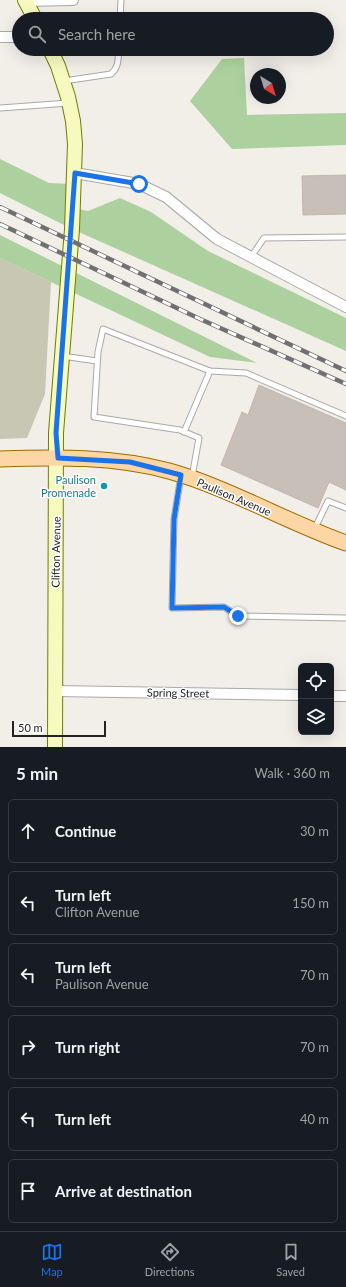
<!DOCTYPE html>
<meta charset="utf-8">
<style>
body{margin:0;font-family:Lato,sans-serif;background:#20242c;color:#f1f3f6}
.controls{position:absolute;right:12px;bottom:12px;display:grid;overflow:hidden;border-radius:6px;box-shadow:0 4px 16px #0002}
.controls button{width:36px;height:36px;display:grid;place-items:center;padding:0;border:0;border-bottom:1px solid #363941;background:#171b24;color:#f1f3f6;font:20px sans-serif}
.compass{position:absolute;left:250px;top:68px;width:36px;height:36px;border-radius:50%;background:#171b24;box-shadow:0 4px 16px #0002;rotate:142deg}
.scale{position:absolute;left:12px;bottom:10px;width:94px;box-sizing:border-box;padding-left:4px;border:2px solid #222;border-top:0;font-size:11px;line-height:14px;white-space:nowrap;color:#222;-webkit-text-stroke:3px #fff;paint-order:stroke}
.stop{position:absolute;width:12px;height:12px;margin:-9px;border:3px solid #1a73e8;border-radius:50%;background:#fff}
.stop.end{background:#1a73e8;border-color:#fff;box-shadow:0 1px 4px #0008}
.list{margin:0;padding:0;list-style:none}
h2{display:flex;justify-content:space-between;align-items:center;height:52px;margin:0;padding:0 16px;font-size:17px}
h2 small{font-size:13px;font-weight:400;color:#9ea1a6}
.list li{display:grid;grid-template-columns:26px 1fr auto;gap:12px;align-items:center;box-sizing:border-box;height:64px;margin:0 8px 8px;padding:0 8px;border:1px solid #363941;border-radius:6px}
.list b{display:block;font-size:15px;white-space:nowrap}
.list p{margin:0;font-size:13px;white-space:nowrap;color:#9ea1a6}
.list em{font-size:13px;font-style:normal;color:#9ea1a6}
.icon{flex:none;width:22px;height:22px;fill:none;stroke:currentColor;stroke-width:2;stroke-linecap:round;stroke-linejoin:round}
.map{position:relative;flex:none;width:346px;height:747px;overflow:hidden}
.search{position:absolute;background:#171b24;box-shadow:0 4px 16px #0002;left:12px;right:12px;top:12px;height:44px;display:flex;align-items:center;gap:10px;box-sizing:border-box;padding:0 14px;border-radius:22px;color:#9ea1a6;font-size:15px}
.sheet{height:484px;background:#171b24}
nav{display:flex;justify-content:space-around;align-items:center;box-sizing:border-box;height:56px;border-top:1px solid #363941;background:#171b24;font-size:11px;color:#9ea1a6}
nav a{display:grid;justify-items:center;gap:2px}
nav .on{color:#1a73e8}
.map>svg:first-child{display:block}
.construction{fill:#c7c7b4}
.forest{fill:#add19e}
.building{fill:#c7bfb8;stroke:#c4b6ab}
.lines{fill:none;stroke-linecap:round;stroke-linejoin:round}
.lane-casing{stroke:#a9a9a9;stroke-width:7}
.street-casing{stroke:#a9a9a9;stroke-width:12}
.secondary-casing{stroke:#707d05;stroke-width:16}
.primary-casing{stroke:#a06b00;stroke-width:17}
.lane{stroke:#fff;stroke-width:5}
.street{stroke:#fff;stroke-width:10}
.secondary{stroke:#f7fabf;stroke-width:14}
.primary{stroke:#fcd6a4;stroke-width:15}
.rail-casing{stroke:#707070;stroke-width:4.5}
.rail{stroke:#fff;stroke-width:3;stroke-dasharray:9;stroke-linecap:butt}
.route{stroke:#1a73e8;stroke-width:5}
.culture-dot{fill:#0f9aa8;stroke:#fff;stroke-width:1.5}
.labels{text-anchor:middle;stroke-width:3;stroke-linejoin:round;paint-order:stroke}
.culture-label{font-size:11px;fill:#0d838f;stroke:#fff;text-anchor:end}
.street-label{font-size:11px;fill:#222;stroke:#fff}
</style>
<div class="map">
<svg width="346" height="747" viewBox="0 0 346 747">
<rect width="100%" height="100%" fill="#f2efe9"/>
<!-- construction -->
<polygon class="construction" points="0,258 51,282 45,394 27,438 0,439"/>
<!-- forest -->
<g class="forest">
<polygon points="244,58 247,115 346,113 346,145 232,149 190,101 222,59"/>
<polygon points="0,159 49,183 74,184 73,208 88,211 120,198 151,212 208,251 346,318 346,351 72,229 0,193"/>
<polygon points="0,235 257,363 210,357 0,258"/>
</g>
<!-- building -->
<g class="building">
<polygon points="346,175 346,214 303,215 302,176"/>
<polygon points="259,385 346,423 346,490 329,482 318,508 221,465 242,412 248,415"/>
</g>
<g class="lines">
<!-- lane casing -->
<g class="lane-casing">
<g id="lane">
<polyline points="120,19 121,0"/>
<path d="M64,81L111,74C119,67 118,59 119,49"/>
<polyline points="0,108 69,103"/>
<polyline points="251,257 264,238 346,237"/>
<polyline points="62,356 97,361"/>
<polyline points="184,432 210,371"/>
<polyline points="181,476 174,519 172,608 224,607 238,616 346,618"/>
<polyline points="192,477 199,438 180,430 94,417 98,352 103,329 210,371 246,373 346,416"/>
<polyline points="314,530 328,501 346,508"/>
</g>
</g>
<!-- street casing -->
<g class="street-casing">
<g id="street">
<polyline points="26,1 73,0"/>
<polyline points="0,37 19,37"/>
<polyline points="75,173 139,184 166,197 217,239 346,307"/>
<polyline points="55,691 301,695"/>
<polyline points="331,696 346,696"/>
</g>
</g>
<!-- secondary casing -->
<g class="secondary-casing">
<g id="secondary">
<polyline points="25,0 35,19"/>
<polyline points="50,49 58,66 68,97 73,121 75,144 72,229 56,433 55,747"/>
</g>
</g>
<!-- primary casing -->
<g class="primary-casing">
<path id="primary" d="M0,459C56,457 114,456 169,471C230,488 286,522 346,543"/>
</g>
<!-- lane -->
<use href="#lane" class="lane"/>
<!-- street -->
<use href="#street" class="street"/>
<!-- secondary -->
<use href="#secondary" class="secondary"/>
<!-- primary -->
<use href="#primary" class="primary"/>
<!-- rail casing -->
<g class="rail-casing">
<g id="rail">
<polyline points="0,207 346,371"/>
<polyline points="0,224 200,319 346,384"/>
</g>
</g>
<!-- rail -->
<use href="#rail" class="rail"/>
</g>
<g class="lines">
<!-- route -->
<polyline class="route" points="139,184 75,173 56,433 58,458 130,462 181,475 174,519 172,608 224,607 238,616"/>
</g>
<!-- markers -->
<circle class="culture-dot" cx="104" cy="486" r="4"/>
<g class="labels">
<!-- culture labels -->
<g class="culture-label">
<text x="96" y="484">Paulison<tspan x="96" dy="13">Promenade</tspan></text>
</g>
<!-- street labels -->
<g class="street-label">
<text transform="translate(234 497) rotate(23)" y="4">Paulison Avenue</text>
<text transform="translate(56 552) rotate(-89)" y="4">Clifton Avenue</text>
<text transform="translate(178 693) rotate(1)" y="4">Spring Street</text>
</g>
</g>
</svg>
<div class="controls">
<button><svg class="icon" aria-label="locate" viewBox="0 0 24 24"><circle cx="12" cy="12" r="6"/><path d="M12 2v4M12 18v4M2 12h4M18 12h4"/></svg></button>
<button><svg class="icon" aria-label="layers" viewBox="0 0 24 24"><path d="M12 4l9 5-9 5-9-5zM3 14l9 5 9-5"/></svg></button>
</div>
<svg class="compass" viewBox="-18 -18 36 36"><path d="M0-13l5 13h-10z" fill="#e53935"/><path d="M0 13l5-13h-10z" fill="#9ea1a6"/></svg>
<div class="scale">50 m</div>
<div class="stop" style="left:139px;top:184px"></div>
<div class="stop end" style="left:238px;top:616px"></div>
<div class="search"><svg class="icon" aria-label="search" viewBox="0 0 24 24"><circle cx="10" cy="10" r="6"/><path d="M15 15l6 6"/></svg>Search here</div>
</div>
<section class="sheet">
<h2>5 min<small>Walk · 360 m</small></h2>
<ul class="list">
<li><svg class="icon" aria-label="ahead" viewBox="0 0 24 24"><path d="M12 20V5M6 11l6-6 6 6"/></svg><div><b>Continue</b></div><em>30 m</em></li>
<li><svg class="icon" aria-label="left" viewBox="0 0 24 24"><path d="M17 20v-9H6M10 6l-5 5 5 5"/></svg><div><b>Turn left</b><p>Clifton Avenue</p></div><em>150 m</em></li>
<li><svg class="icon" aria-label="left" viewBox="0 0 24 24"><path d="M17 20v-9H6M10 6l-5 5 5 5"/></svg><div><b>Turn left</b><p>Paulison Avenue</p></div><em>70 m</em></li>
<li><svg class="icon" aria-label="right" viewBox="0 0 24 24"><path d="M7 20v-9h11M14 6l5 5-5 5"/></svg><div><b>Turn right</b></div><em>70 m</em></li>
<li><svg class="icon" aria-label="left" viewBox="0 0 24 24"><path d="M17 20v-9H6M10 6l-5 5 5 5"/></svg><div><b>Turn left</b></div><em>40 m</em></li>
<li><svg class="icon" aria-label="arrive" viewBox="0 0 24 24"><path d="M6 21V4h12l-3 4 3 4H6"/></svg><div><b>Arrive at destination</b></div></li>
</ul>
</section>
<nav>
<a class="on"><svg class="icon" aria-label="map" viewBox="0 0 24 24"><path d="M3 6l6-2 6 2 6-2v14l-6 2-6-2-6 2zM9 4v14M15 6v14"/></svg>Map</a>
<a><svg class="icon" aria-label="directions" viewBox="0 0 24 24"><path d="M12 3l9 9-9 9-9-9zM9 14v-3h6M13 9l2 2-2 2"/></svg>Directions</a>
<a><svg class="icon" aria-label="saved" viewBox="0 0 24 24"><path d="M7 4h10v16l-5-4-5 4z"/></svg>Saved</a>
</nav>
